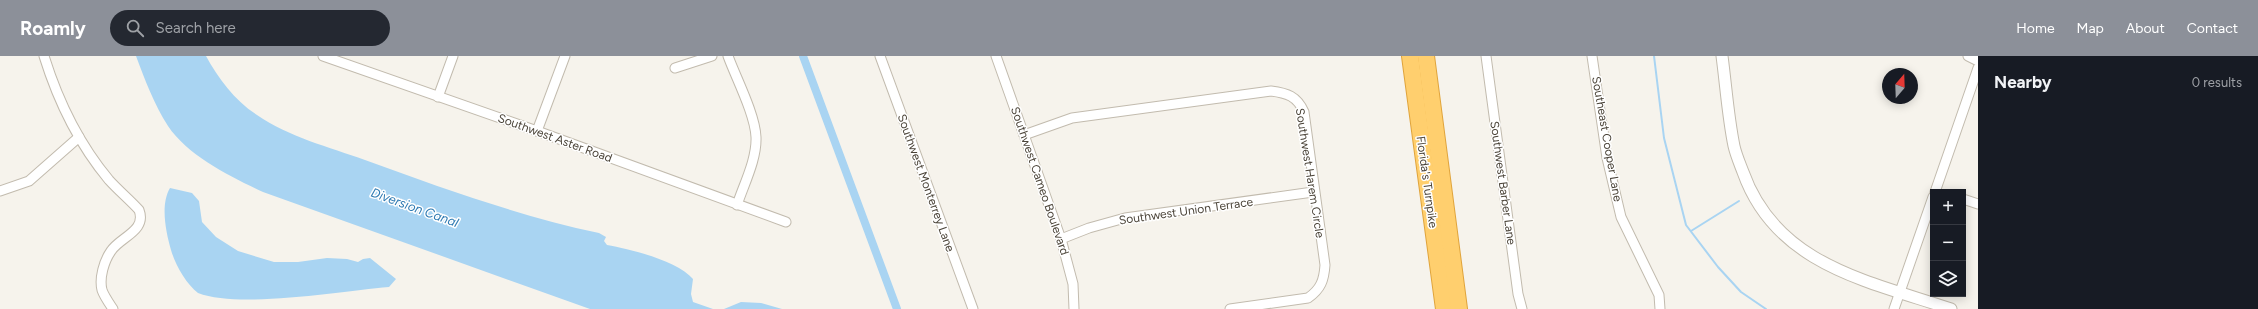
<!DOCTYPE html>
<meta charset="utf-8">
<style>
body{margin:0;font-family:Figtree,sans-serif;background:#242831;color:#f1f3f6}
.controls{position:absolute;right:12px;bottom:12px;display:grid;overflow:hidden;border-radius:0px;box-shadow:0 2px 10px #0003}
.controls button{width:36px;height:36px;display:grid;place-items:center;padding:0;border:0;border-bottom:1px solid #363941;background:#171b24;color:#f1f3f6;font:20px sans-serif}
.compass{position:absolute;left:1882px;top:12px;width:36px;height:36px;border-radius:50%;background:#171b24;box-shadow:0 2px 10px #0003;rotate:19deg}
.list{margin:0;padding:0;list-style:none}
h2{display:flex;justify-content:space-between;align-items:center;height:52px;margin:0;padding:0 16px;font-size:17px}
h2 small{font-size:13px;font-weight:400;color:#9ea1a6}
.icon{flex:none;width:22px;height:22px;fill:none;stroke:currentColor;stroke-width:2;stroke-linecap:round;stroke-linejoin:round}
.map{position:relative;flex:none;width:1978px;height:253px;overflow:hidden}
header{display:flex;align-items:center;gap:24px;box-sizing:border-box;height:56px;padding:0 20px;background:#8c9099;color:#fff}
header strong{font-size:19px}
nav{display:flex;gap:22px;margin-inline-start:auto;font-size:14px}
.search{width:280px;height:36px;background:#242831;display:flex;align-items:center;gap:10px;box-sizing:border-box;padding:0 14px;border-radius:22px;color:#9ea1a6;font-size:15px}
main{display:flex}
aside{flex:1;background:#171b24}
.map>svg:first-child{display:block}
.water{fill:#a9d4f2}
.lines{fill:none;stroke-linecap:round;stroke-linejoin:round}
.stream{stroke:#a9d4f2;stroke-width:2}
.canal{stroke:#a9d4f2;stroke-width:8}
.minor-casing{stroke:#c2bbae;stroke-width:11}
.tertiary-casing{stroke:#c2bbae;stroke-width:13}
.motorway-casing{stroke:#e0a43c;stroke-width:18}
.minor{stroke:#fff;stroke-width:9}
.tertiary{stroke:#fff;stroke-width:11}
.motorway{stroke:#ffcf6e;stroke-width:16}
.labels{text-anchor:middle;stroke-width:3;stroke-linejoin:round;paint-order:stroke}
.street-label{font-size:12px;fill:#4b4439;stroke:#fff}
.water-label{font-size:13px;font-style:italic;fill:#2e7ab2;stroke:#fff}
</style>
<header>
<strong>Roamly</strong>
<div class="search"><svg class="icon" aria-label="search" viewBox="0 0 24 24"><circle cx="10" cy="10" r="6"/><path d="M15 15l6 6"/></svg>Search here</div>
<nav><a>Home</a><a>Map</a><a>About</a><a>Contact</a></nav>
</header>
<main>
<div class="map">
<svg width="1978" height="253" viewBox="0 0 1978 253">
<rect width="100%" height="100%" fill="#f6f3ec"/>
<!-- water -->
<g class="water">
<path d="M136,0H206C218,22 235,45 257,59C289,81 329,91 365,104C442,132 519,160 599,177L606,181L604,185L607,189C630,193 678,205 693,223L691,238L693,246L713,253H590L263,136C231,121 188,100 168,70C154,48 145,24 136,0Z"/>
<path d="M170,132L192,137L199,145L202,166L216,181L238,195L274,206H298L327,202L347,203L358,206L363,203L370,202L396,223L389,231C341,235 240,253 198,237C186,228 175,208 171,194C166,176 160,149 170,132Z"/>
<polygon points="741,246 761,247 782,253 724,253"/>
</g>
<g class="lines">
<!-- stream -->
<g class="stream">
<polyline points="1654,0 1664,82 1686,169 1718,211 1741,236 1766,253"/>
<polyline points="1691,175 1739,145"/>
</g>
<!-- canal -->
<polyline class="canal" points="803,0 897,253"/>
<!-- minor casing -->
<g class="minor-casing">
<g id="minor">
<path d="M44,0C58,45 79,88 109,124C119,135 130,144 139,154C147,175 120,181 111,195C104,205 99,222 102,234C104,240 109,247 113,253"/>
<polyline points="323,0 537,75 786,166"/>
<path d="M728,0C736,22 755,58 756,81C757,103 744,128 737,149"/>
<polyline points="880,0 973,253"/>
<polyline points="996,0 1061,183 1073,228 1074,253"/>
<polyline points="1486,0 1518,238 1522,253"/>
<polyline points="1592,0 1607,102 1621,161 1659,239 1660,253"/>
<polyline points="1968,0 1978,5"/>
<polyline points="675,12 712,0"/>
<polyline points="438,41 453,0"/>
<polyline points="537,75 565,0"/>
<path d="M1024,79L1072,62L1271,35C1287,37 1297,40 1304,56L1325,209C1324,224 1321,233 1308,242L1230,253"/>
<polyline points="0,135 29,125 79,81"/>
<polyline points="1935,136 1978,12"/>
<polyline points="1963,143 1978,148"/>
<polyline points="1061,183 1089,172 1125,162 1313,136"/>
<polyline points="1894,253 1933,141"/>
</g>
</g>
<!-- tertiary casing -->
<g class="tertiary-casing">
<path id="tertiary" d="M1722,0C1726,30 1728,61 1734,90C1736,99 1740,108 1743,116C1776,209 1868,225 1951,253"/>
</g>
<!-- motorway casing -->
<g class="motorway-casing">
<g id="motorway">
<polyline points="1410,0 1444,253"/>
<polyline points="1426,0 1459,253"/>
</g>
</g>
<!-- minor -->
<use href="#minor" class="minor"/>
<!-- tertiary -->
<use href="#tertiary" class="tertiary"/>
<!-- motorway -->
<use href="#motorway" class="motorway"/>
</g>
<g class="labels">
<!-- street labels -->
<g class="street-label">
<text transform="translate(555 82) rotate(20)" y="4">Southwest Aster Road</text>
<text transform="translate(1607 83) rotate(80)" y="4">Southeast Cooper Lane</text>
<text transform="translate(1310 117) rotate(81)" y="4">Southwest Harem Circle</text>
<text transform="translate(1040 125) rotate(71)" y="4">Southwest Cameo Boulevard</text>
<text transform="translate(1427 126) rotate(82)" y="4">Florida's Turnpike</text>
<text transform="translate(926 127) rotate(70)" y="4">Southwest Monterrey Lane</text>
<text transform="translate(1503 127) rotate(82)" y="4">Southwest Barber Lane</text>
<text transform="translate(1186 155) rotate(-8)" y="4">Southwest Union Terrace</text>
</g>
<!-- water labels -->
<g class="water-label">
<text transform="translate(415 151) rotate(20)" y="5">Diversion Canal</text>
</g>
</g>
</svg>
<div class="controls">
<button>+</button>
<button>−</button>
<button><svg class="icon" aria-label="layers" viewBox="0 0 24 24"><path d="M12 4l9 5-9 5-9-5zM3 14l9 5 9-5"/></svg></button>
</div>
<svg class="compass" viewBox="-18 -18 36 36"><path d="M0-13l5 13h-10z" fill="#e53935"/><path d="M0 13l5-13h-10z" fill="#9ea1a6"/></svg>
</div>
<aside>
<h2>Nearby<small>0 results</small></h2>
<ul class="list">
</ul>
</aside>
</main>
